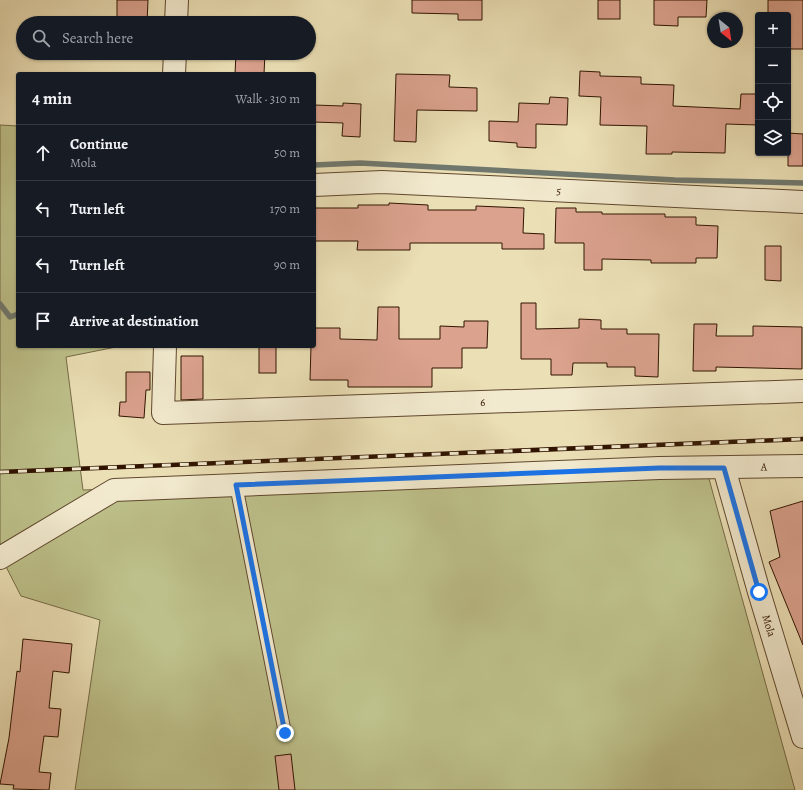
<!DOCTYPE html>
<meta charset="utf-8">
<style>
body{margin:0;font-family:Alegreya,serif;background:#242831;color:#f1f3f6}
.controls{position:absolute;right:12px;top:12px;display:grid;overflow:hidden;border-radius:4px;box-shadow:0 1px 3px #0004}
.controls button{width:36px;height:36px;display:grid;place-items:center;padding:0;border:0;border-bottom:1px solid #363941;background:#171b24;color:#f1f3f6;font:20px sans-serif}
.compass{position:absolute;left:707px;top:12px;width:36px;height:36px;border-radius:50%;background:#171b24;box-shadow:0 1px 3px #0004;rotate:150deg}
.stop{position:absolute;width:12px;height:12px;margin:-9px;border:3px solid #1a73e8;border-radius:50%;background:#fff}
.stop.end{background:#1a73e8;border-color:#fff;box-shadow:0 1px 4px #0008}
.list{margin:0;padding:0;list-style:none}
h2{display:flex;justify-content:space-between;align-items:center;height:52px;margin:0;padding:0 16px;font-size:17px}
h2 small{font-size:13px;font-weight:400;color:#9ea1a6}
.list li{display:grid;grid-template-columns:26px 1fr auto;gap:12px;align-items:center;box-sizing:border-box;height:56px;padding:0 16px;border-top:1px solid #363941}
.list b{display:block;font-size:15px;white-space:nowrap}
.list p{margin:0;font-size:13px;white-space:nowrap;color:#9ea1a6}
.list em{font-size:13px;font-style:normal;color:#9ea1a6}
.icon{flex:none;width:22px;height:22px;fill:none;stroke:currentColor;stroke-width:2;stroke-linecap:round;stroke-linejoin:round}
.map{position:relative;flex:none;width:803px;height:790px;overflow:hidden}
.search{position:absolute;background:#171b24;box-shadow:0 1px 3px #0004;left:16px;top:16px;width:300px;height:44px;display:flex;align-items:center;gap:10px;box-sizing:border-box;padding:0 14px;border-radius:22px;color:#9ea1a6;font-size:15px}
.panel{position:absolute;background:#171b24;box-shadow:0 1px 3px #0004;left:16px;top:72px;width:300px;height:276px;border-radius:4px}
.map>svg:first-child{display:block}
.green{fill:#bdc08a;stroke:#766a45}
.lines{fill:none;stroke-linecap:round;stroke-linejoin:round}
.stream{stroke:#70786e;stroke-width:5.5}
.building{fill:#dba28e;stroke:#301400}
.service-casing{stroke:#5f472d;stroke-width:14}
.minor-casing{stroke:#5f472d;stroke-width:24}
.service{stroke:#f2eacf;stroke-width:12}
.minor{stroke:#f2eacf;stroke-width:22}
.rail-casing{stroke:#301400;stroke-width:4.5}
.rail{stroke:#f2eacf;stroke-width:3;stroke-dasharray:9;stroke-linecap:butt}
.route{stroke:#1a73e8;stroke-width:5}
.labels{text-anchor:middle;stroke-width:3;stroke-linejoin:round;paint-order:stroke}
.street-label{font-size:11px;fill:#301400;stroke:#f2eacf}
</style>
<div class="map">
<svg width="803" height="790" viewBox="0 0 803 790">
<rect width="100%" height="100%" fill="#ebdfb5"/>
<filter id="stains"><feTurbulence type="fractalNoise" baseFrequency=".005" numOctaves="4"/><feColorMatrix values="0 0 0 0 .2 0 0 0 0 .09 0 0 0 0 .02 0 0 0 .5 -.17"/></filter>
<radialGradient id="worn" r=".72"><stop offset=".6" stop-color="#630" stop-opacity="0"/><stop offset="1" stop-color="#630" stop-opacity=".3"/></radialGradient>
<!-- green -->
<polygon class="green" points="0,125 18,126 18,346 121,346 66,357 83,490 706,468 795,790 75,790 100,620 21,596 0,555"/>
<g class="lines">
<!-- stream -->
<g class="stream">
<polyline points="314,165 360,163 675,180 803,183"/>
<polyline points="0,304 10,317 18,314"/>
</g>
</g>
<!-- building -->
<g class="building">
<polygon points="117,0 148,0 147,23 117,23"/>
<polygon points="412,0 482,0 482,20 458,20 458,14 412,13"/>
<rect x="598" y="0" width="22" height="19"/>
<polygon points="654,0 707,0 706,17 678,17 678,26 654,25"/>
<polygon points="768,0 803,0 803,49 788,49 788,15 768,15"/>
<polygon points="236,53 265,53 264,74 235,74"/>
<polygon points="580,71 600,72 600,76 641,77 641,84 674,85 673,106 740,109 741,94 758,94 758,125 726,124 725,153 672,152 672,154 646,154 647,126 600,125 601,97 579,96"/>
<polygon points="396,74 450,75 449,87 477,88 477,111 417,110 416,142 394,141"/>
<polygon points="550,97 568,98 567,125 536,124 536,148 517,147 517,143 489,141 489,121 518,122 519,103 549,104"/>
<polygon points="343,103 361,104 360,137 342,136 343,123 314,122 314,105 343,106"/>
<polygon points="788,133 803,134 803,166 788,166"/>
<polygon points="389,203 428,205 428,210 476,210 476,206 524,208 523,233 544,234 544,249 502,249 502,243 410,243 410,250 357,250 358,241 314,241 314,208 358,208 358,205 389,205"/>
<polygon points="556,208 576,208 576,212 602,212 602,214 665,214 665,217 696,217 696,225 718,226 717,258 696,258 696,263 651,263 651,260 602,259 602,270 584,270 584,243 555,243"/>
<polygon points="765,246 781,246 781,281 765,280"/>
<polygon points="521,303 536,303 536,329 579,328 579,319 601,320 601,329 627,329 627,334 659,334 658,377 635,376 635,367 607,367 607,363 573,363 572,375 551,375 551,359 521,359"/>
<polygon points="378,307 399,307 399,339 440,339 440,326 464,327 464,321 488,321 487,348 462,348 462,368 432,368 432,387 348,387 348,380 310,380 311,346 314,346 314,328 340,328 340,339 377,340"/>
<polygon points="694,324 717,324 716,336 753,336 753,326 802,327 802,369 716,367 716,371 693,371"/>
<rect x="259" y="346" width="17" height="27"/>
<polygon points="181,356 203,356 203,399 181,400"/>
<polygon points="126,372 150,372 150,390 146,390 144,418 119,416 120,402 126,402"/>
<polygon points="803,501 803,645 769,562 780,557 770,511"/>
<polygon points="23,639 72,644 69,673 53,671 49,708 61,709 58,737 44,736 39,772 51,773 49,790 13,789 14,785 0,784 9,738 17,671 20,672"/>
<polygon points="291,754 295,790 279,790 275,756"/>
</g>
<g class="lines">
<!-- service casing -->
<g class="service-casing">
<polyline id="service" points="236,485 285,733"/>
</g>
<!-- minor casing -->
<g class="minor-casing">
<g id="minor">
<polyline points="176,23 177,0"/>
<polyline points="174,74 175,53"/>
<path id="s1" d="M314,185L382,182L803,202"/>
<path id="s2" d="M165,346L163,413L803,391"/>
<path id="s3" d="M724,468L759,592L803,737"/>
<path id="s4" d="M0,558L114,490L659,468L803,466"/>
</g>
</g>
<!-- service -->
<use href="#service" class="service"/>
<!-- minor -->
<use href="#minor" class="minor"/>
<!-- rail casing -->
<g class="rail-casing">
<polyline id="rail" points="0,472 803,439"/>
</g>
<!-- rail -->
<use href="#rail" class="rail"/>
</g>
<g class="lines">
<!-- route -->
<polyline class="route" points="285,733 236,485 659,468 724,468 759,592"/>
</g>
<g class="labels">
<!-- street labels -->
<g class="street-label">
<text dy="4" stroke="none"><textPath href="#s1" startOffset="245">5</textPath></text>
<text dy="4" stroke="none"><textPath href="#s2" startOffset="387">6</textPath></text>
<text dy="4" stroke="none"><textPath href="#s4" startOffset="783">A</textPath></text>
<text dy="4" stroke="none"><textPath href="#s3" startOffset="164">Mola</textPath></text>
</g>
</g>
<rect width="100%" height="100%" filter="url(#stains)"/>
<rect width="100%" height="100%" fill="url(#worn)"/>
</svg>
<div class="controls">
<button>+</button>
<button>−</button>
<button><svg class="icon" aria-label="locate" viewBox="0 0 24 24"><circle cx="12" cy="12" r="6"/><path d="M12 2v4M12 18v4M2 12h4M18 12h4"/></svg></button>
<button><svg class="icon" aria-label="layers" viewBox="0 0 24 24"><path d="M12 4l9 5-9 5-9-5zM3 14l9 5 9-5"/></svg></button>
</div>
<svg class="compass" viewBox="-18 -18 36 36"><path d="M0-13l5 13h-10z" fill="#e53935"/><path d="M0 13l5-13h-10z" fill="#9ea1a6"/></svg>
<div class="stop" style="left:759px;top:592px"></div>
<div class="stop end" style="left:285px;top:733px"></div>
<div class="search"><svg class="icon" aria-label="search" viewBox="0 0 24 24"><circle cx="10" cy="10" r="6"/><path d="M15 15l6 6"/></svg>Search here</div>
<section class="panel">
<h2>4 min<small>Walk · 310 m</small></h2>
<ul class="list">
<li><svg class="icon" aria-label="ahead" viewBox="0 0 24 24"><path d="M12 20V5M6 11l6-6 6 6"/></svg><div><b>Continue</b><p>Mola</p></div><em>50 m</em></li>
<li><svg class="icon" aria-label="left" viewBox="0 0 24 24"><path d="M17 20v-9H6M10 6l-5 5 5 5"/></svg><div><b>Turn left</b></div><em>170 m</em></li>
<li><svg class="icon" aria-label="left" viewBox="0 0 24 24"><path d="M17 20v-9H6M10 6l-5 5 5 5"/></svg><div><b>Turn left</b></div><em>90 m</em></li>
<li><svg class="icon" aria-label="arrive" viewBox="0 0 24 24"><path d="M6 21V4h12l-3 4 3 4H6"/></svg><div><b>Arrive at destination</b></div></li>
</ul>
</section>
</div>
